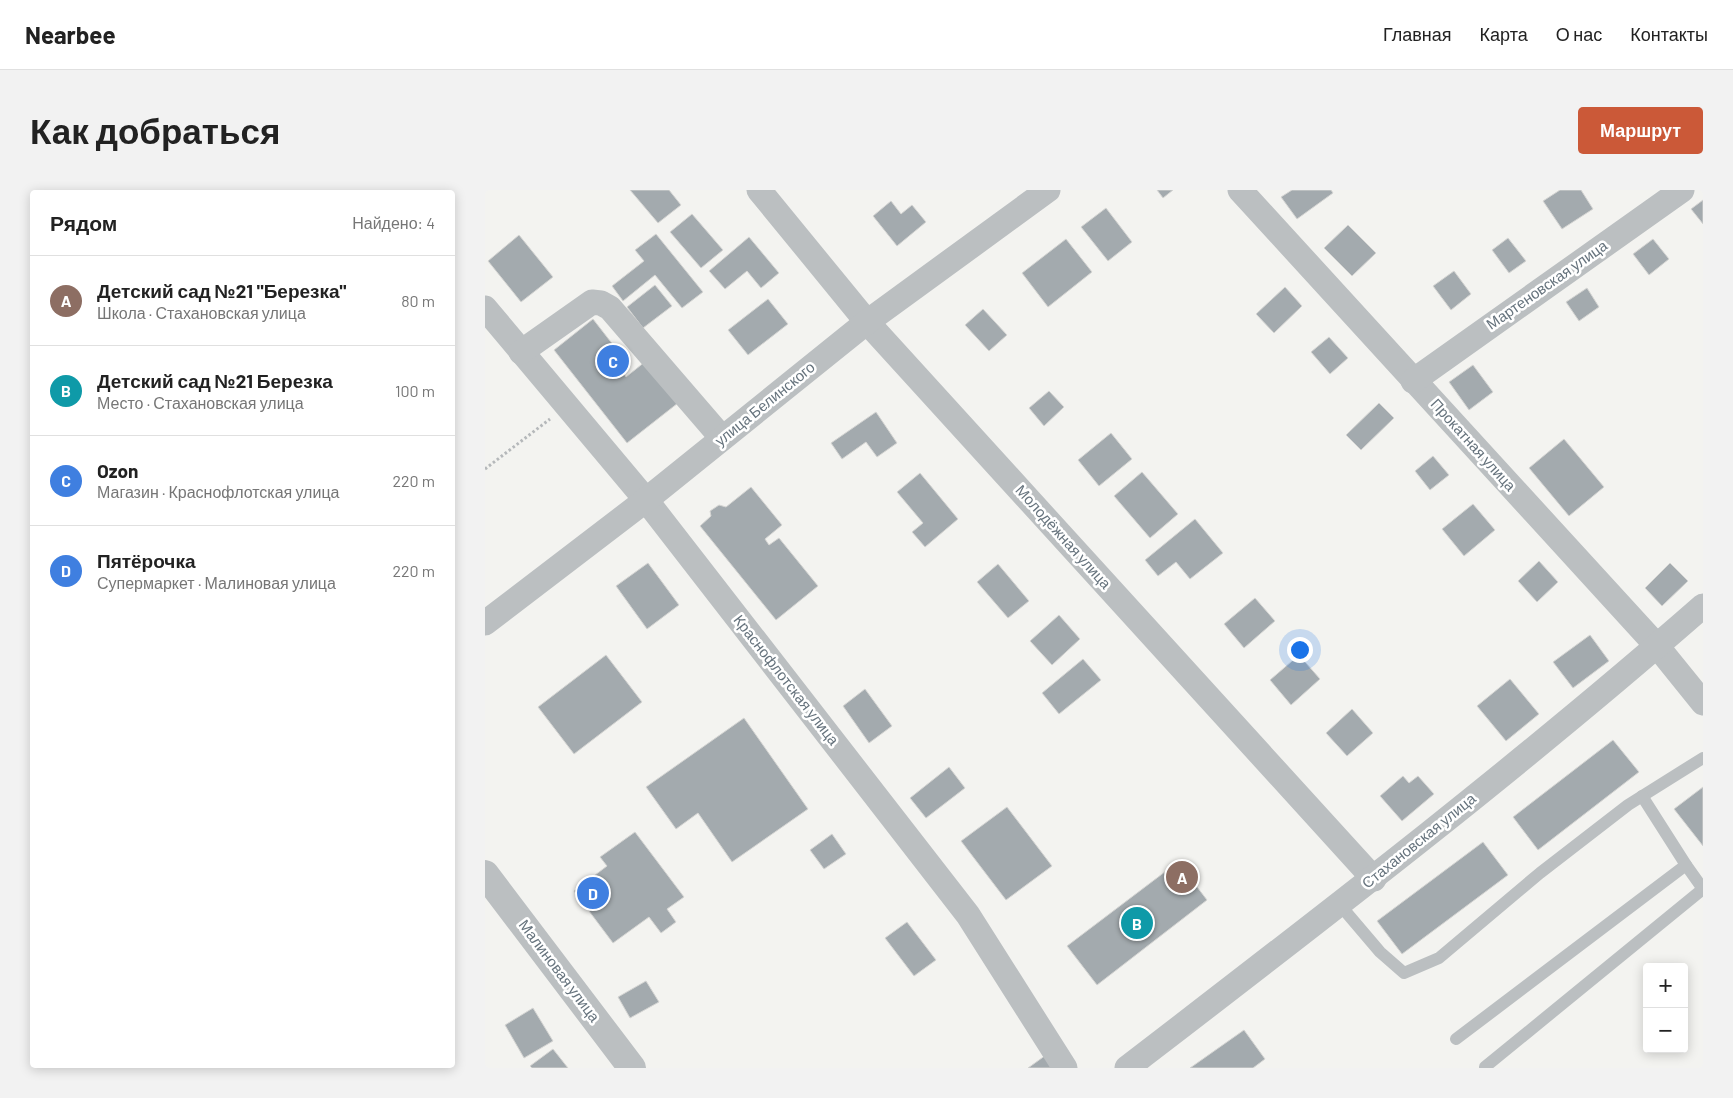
<!DOCTYPE html>
<html lang="ru">
<meta charset="utf-8">
<style>
body{margin:0;font-family:Barlow,sans-serif;background:#f2f2f2;color:#222}
.controls{position:absolute;right:15px;bottom:15px;display:grid;overflow:hidden;border-radius:5px;box-shadow:0 2px 12px #0003}
.controls button{width:45px;height:45px;display:grid;place-items:center;padding:0;border:0;border-bottom:1px solid #e0e0e0;background:#fff;color:#222;font:25px sans-serif}
.you{position:absolute;left:814px;top:459px;width:18px;height:18px;margin:-12px;border:4px solid #fff;border-radius:50%;background:#1a73e8;box-shadow:0 0 0 8px #1a73e833}
.badge{display:grid;place-items:center;width:32px;height:32px;border-radius:50%;background:#cb5938;color:#fff;font-size:16px;font-weight:700}
.pin{position:absolute;translate:-50% -50%;border:2px solid #fff;box-shadow:0 1px 5px #0006}
.list{margin:0;padding:0;list-style:none}
h2{display:flex;justify-content:space-between;align-items:center;height:65px;margin:0;padding:0 20px;font-size:21px}
h2 small{font-size:16px;font-weight:400;color:#767676}
.list li{display:grid;grid-template-columns:32px 1fr auto;gap:15px;align-items:center;box-sizing:border-box;height:90px;padding:0 20px;border-top:1px solid #e0e0e0}
.list b{display:block;font-size:19px;white-space:nowrap}
.list p{margin:0;font-size:16px;white-space:nowrap;color:#767676}
.list em{font-size:16px;font-style:normal;color:#767676}
.map{position:relative;flex:none;width:1218px;height:878px;overflow:hidden;border-radius:5px}
header{display:flex;align-items:center;gap:30px;box-sizing:border-box;height:70px;padding:0 25px;background:#fff;border-bottom:1px solid #e0e0e0}
header strong{font-size:24px}
nav{display:flex;gap:28px;margin-inline-start:auto;font-size:18px}
.intro{display:flex;align-items:center;justify-content:space-between;box-sizing:border-box;height:120px;padding:0 30px}
h1{margin:0;font-size:35px}
.button{padding:12px 22px;border-radius:5px;background:#cb5938;color:#fff;font-size:18px;font-weight:700}
main{display:flex;gap:30px;padding:0 30px}
aside{flex:1;background:#fff;border-radius:5px;box-shadow:0 2px 12px #0003}
.map>svg:first-child{display:block}
.building{fill:#a3aaae;stroke:#d5d5d3}
.lines{fill:none;stroke-linecap:round;stroke-linejoin:round}
.path{stroke:#b5b8ba;stroke-width:3;stroke-dasharray:2.5 2.5;stroke-linecap:butt}
.service{stroke:#bbbfc1;stroke-width:12}
.minor{stroke:#bbbfc1;stroke-width:25}
.tertiary{stroke:#bbbfc1;stroke-width:28}
.labels{text-anchor:middle;stroke-width:5;stroke-linejoin:round;paint-order:stroke}
.street-label{font-size:15px;fill:#66737d;stroke:#fff}
</style>
<header>
<strong>Nearbee</strong>
<nav><a>Главная</a><a>Карта</a><a>О нас</a><a>Контакты</a></nav>
</header>
<div class="intro"><h1>Как добраться</h1><a class="button">Маршрут</a></div>
<main>
<aside>
<h2>Рядом<small>Найдено: 4</small></h2>
<ul class="list">
<li><span class="badge" style="background:#8d6e63">A</span><div><b>Детский сад №21 &quot;Березка&quot;</b><p>Школа · Стахановская улица</p></div><em>80 m</em></li>
<li><span class="badge" style="background:#0f9aa8">B</span><div><b>Детский сад №21 Березка</b><p>Место · Стахановская улица</p></div><em>100 m</em></li>
<li><span class="badge" style="background:#3f7fe0">C</span><div><b>Ozon</b><p>Магазин · Краснофлотская улица</p></div><em>220 m</em></li>
<li><span class="badge" style="background:#3f7fe0">D</span><div><b>Пятёрочка</b><p>Супермаркет · Малиновая улица</p></div><em>220 m</em></li>
</ul>
</aside>
<div class="map">
<svg width="1218" height="878" viewBox="0 0 1218 878">
<rect width="100%" height="100%" fill="#f3f3f0"/>
<!-- building -->
<g class="building">
<polygon points="145,0 184,0 196,15 173,33"/>
<polygon points="672,0 688,0 678,8"/>
<polygon points="807,0 846,0 848,3 812,29 796,7"/>
<polygon points="1075,0 1096,0 1108,19 1077,39 1058,11"/>
<polygon points="1218,10 1218,34 1206,19"/>
<polygon points="406,11 416,24 427,15 441,32 412,56 388,26"/>
<polygon points="621,18 647,52 623,71 596,37"/>
<polygon points="207,24 238,60 216,78 185,42"/>
<polygon points="863,35 891,63 867,86 839,58"/>
<polygon points="171,44 218,102 197,118 170,85 138,111 127,96 159,71 150,60"/>
<polygon points="34,45 68,87 36,112 3,71"/>
<polygon points="264,47 294,83 276,98 262,81 240,99 224,81"/>
<polygon points="1023,48 1041,71 1024,83 1007,60"/>
<polygon points="581,49 607,82 563,117 537,83"/>
<polygon points="1168,49 1184,69 1164,85 1148,64"/>
<polygon points="969,81 986,104 966,120 948,96"/>
<polygon points="170,95 187,116 158,138 142,117"/>
<polygon points="800,97 817,116 789,143 771,124"/>
<polygon points="1102,98 1114,117 1094,131 1081,112"/>
<polygon points="283,109 303,134 263,165 243,140"/>
<polygon points="498,119 522,145 504,161 480,135"/>
<polygon points="108,129 143,174 136,180 141,187 161,171 193,213 142,253 69,160"/>
<polygon points="844,147 863,168 845,184 826,162"/>
<polygon points="988,175 1008,202 984,220 964,192"/>
<polygon points="564,201 579,217 559,236 544,218"/>
<polygon points="894,213 909,228 876,260 861,245"/>
<polygon points="391,222 412,253 392,267 381,252 357,269 346,253"/>
<polygon points="626,243 647,269 614,296 593,270"/>
<polygon points="1079,249 1119,297 1084,326 1044,278"/>
<polygon points="948,266 964,285 945,300 930,281"/>
<polygon points="657,282 693,324 665,348 629,306"/>
<polygon points="435,283 473,329 440,357 427,342 438,333 412,302"/>
<polygon points="266,297 297,335 280,349 284,355 294,348 333,396 291,430 215,336 226,326 225,321 234,315 241,317"/>
<polygon points="988,314 1010,340 979,366 957,339"/>
<polygon points="710,329 738,363 705,389 691,372 673,386 660,370"/>
<polygon points="1054,371 1073,392 1052,412 1033,391"/>
<polygon points="163,373 194,415 162,439 131,396"/>
<polygon points="1185,373 1203,391 1177,416 1160,398"/>
<polygon points="513,374 544,411 523,428 492,392"/>
<polygon points="770,408 790,431 759,458 739,434"/>
<polygon points="574,425 595,449 567,475 545,451"/>
<polygon points="1105,445 1124,471 1088,498 1068,472"/>
<polygon points="121,465 157,512 89,564 53,517"/>
<polygon points="814,465 835,489 806,515 785,490"/>
<polygon points="598,469 616,490 574,524 557,503"/>
<polygon points="1025,489 1054,524 1021,551 992,516"/>
<polygon points="380,499 407,536 384,553 358,516"/>
<polygon points="867,519 888,543 862,566 841,543"/>
<polygon points="259,528 323,619 247,672 213,623 191,639 161,597"/>
<polygon points="1128,550 1154,582 1053,660 1028,627"/>
<polygon points="464,577 480,598 441,628 425,608"/>
<polygon points="918,586 924,593 933,586 949,604 917,631 895,606"/>
<polygon points="1218,597 1218,656 1189,619"/>
<polygon points="522,617 567,676 521,710 476,651"/>
<polygon points="150,642 199,707 182,719 191,732 176,743 164,727 128,753 89,701 122,676 115,667"/>
<polygon points="347,644 361,664 339,679 325,660"/>
<polygon points="998,652 1023,685 917,764 892,731"/>
<polygon points="693,672 722,710 612,795 582,756"/>
<polygon points="422,732 451,770 429,786 400,748"/>
<polygon points="161,791 174,812 145,828 133,807"/>
<polygon points="48,818 68,851 39,868 20,835"/>
<polygon points="759,840 780,869 768,878 705,878"/>
<polygon points="68,859 83,878 47,878 45,876"/>
<polygon points="561,865 571,878 543,878"/>
</g>
<g class="lines">
<!-- path -->
<polyline class="path" points="0,279 65,229"/>
<!-- service -->
<g class="service">
<polyline points="1201,675 1218,699"/>
<polyline points="855,715 895,762 919,783 954,768 1055,683 1143,615 1218,568"/>
<polyline points="971,849 1201,675 1157,606"/>
<polyline points="1000,877 1218,699"/>
</g>
<!-- minor -->
<g class="minor">
<polyline points="274,0 382,132 889,689"/>
<polyline points="755,0 1172,456 1218,513"/>
<polyline points="0,118 161,310 483,725 580,878"/>
<polyline points="36,162 107,112 116,113 125,118 237,248"/>
<polyline points="928,191 1197,0"/>
<polyline points="0,433 161,310 382,132 563,0"/>
<path d="M642,878C837,728 1033,578 1218,416"/>
</g>
<!-- tertiary -->
<polyline class="tertiary" points="0,684 147,878"/>
</g>
<g class="labels">
<!-- street labels -->
<g class="street-label">
<text transform="translate(1062 95) rotate(-35)" y="5">Мартеновская улица</text>
<text transform="translate(280 214) rotate(-39)" y="5">улица Белинского</text>
<text transform="translate(988 255) rotate(48)" y="5">Прокатная улица</text>
<text transform="translate(578 347) rotate(48)" y="5">Молодёжная улица</text>
<text transform="translate(301 490) rotate(52)" y="5">Краснофлотская улица</text>
<text transform="translate(934 651) rotate(-39)" y="5">Стахановская улица</text>
<text transform="translate(74 781) rotate(53)" y="5">Малиновая улица</text>
</g>
</g>
</svg>
<div class="controls">
<button>+</button>
<button>−</button>
</div>
<div class="you"></div>
<div class="pin badge" style="left:697px;top:687px;background:#8d6e63">A</div>
<div class="pin badge" style="left:652px;top:733px;background:#0f9aa8">B</div>
<div class="pin badge" style="left:128px;top:171px;background:#3f7fe0">C</div>
<div class="pin badge" style="left:108px;top:703px;background:#3f7fe0">D</div>
</div>
</main>
